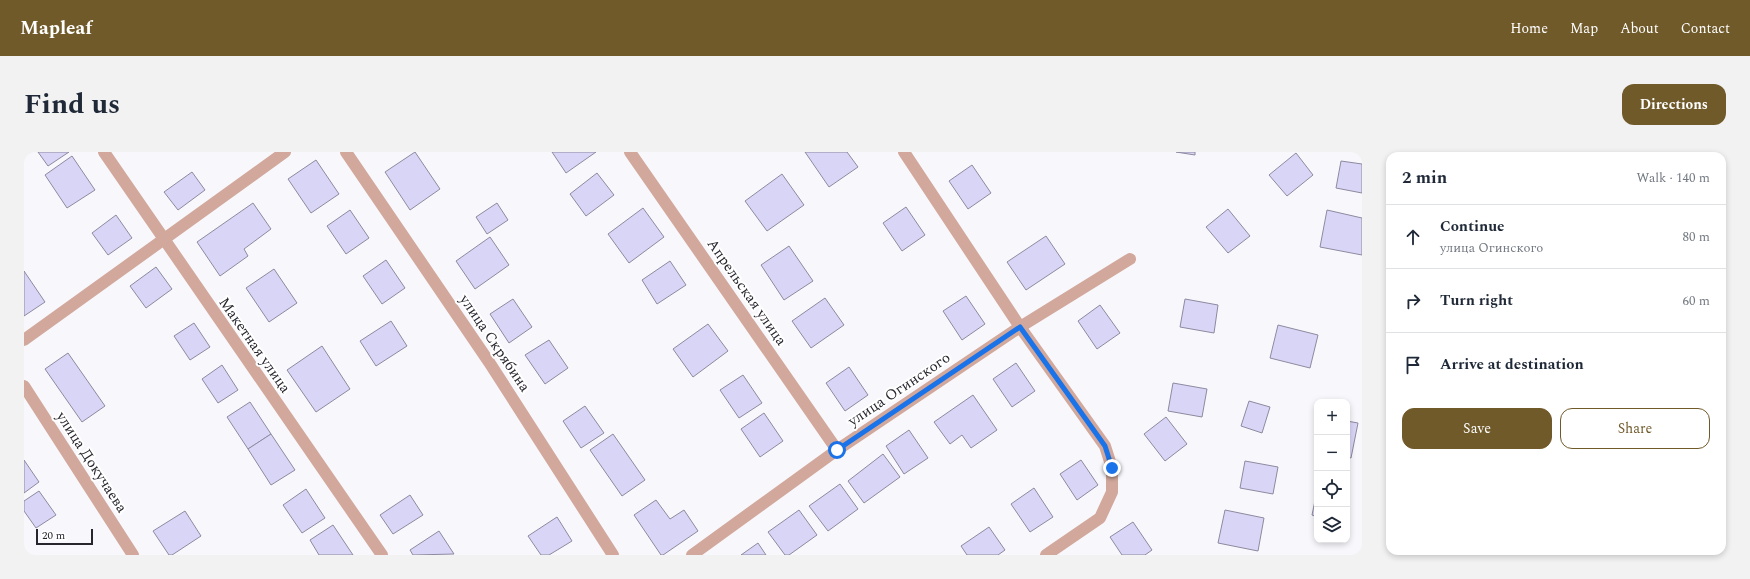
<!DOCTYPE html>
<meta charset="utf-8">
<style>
body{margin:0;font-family:Spectral,serif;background:#f2f2f3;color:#1f2937}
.controls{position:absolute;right:12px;bottom:12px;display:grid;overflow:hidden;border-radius:8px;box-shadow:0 2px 6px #0003}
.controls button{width:36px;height:36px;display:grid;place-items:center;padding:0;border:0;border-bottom:1px solid #e0e1e3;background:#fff;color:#1f2937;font:20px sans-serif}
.scale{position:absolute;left:12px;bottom:10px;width:57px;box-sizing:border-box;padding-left:4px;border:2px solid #27262e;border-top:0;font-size:11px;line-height:14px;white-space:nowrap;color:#27262e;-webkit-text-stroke:3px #fff;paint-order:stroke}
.stop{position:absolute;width:12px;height:12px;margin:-9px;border:3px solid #1a73e8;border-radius:50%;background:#fff}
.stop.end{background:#1a73e8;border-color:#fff;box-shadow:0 1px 4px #0008}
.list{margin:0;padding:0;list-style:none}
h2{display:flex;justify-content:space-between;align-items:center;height:52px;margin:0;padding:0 16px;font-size:17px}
h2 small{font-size:13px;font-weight:400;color:#747a83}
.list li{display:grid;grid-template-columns:26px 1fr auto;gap:12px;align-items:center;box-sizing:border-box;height:64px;padding:0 16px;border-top:1px solid #e0e1e3}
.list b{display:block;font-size:15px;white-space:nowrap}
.list p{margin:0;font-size:13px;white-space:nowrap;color:#747a83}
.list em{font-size:13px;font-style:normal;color:#747a83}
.actions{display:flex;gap:8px;padding:12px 16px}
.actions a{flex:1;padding:9px 0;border:1px solid #715a2a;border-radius:12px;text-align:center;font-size:14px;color:#715a2a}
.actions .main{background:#715a2a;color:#fff}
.icon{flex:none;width:22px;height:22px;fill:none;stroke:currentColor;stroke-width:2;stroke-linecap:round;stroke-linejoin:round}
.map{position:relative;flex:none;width:1338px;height:403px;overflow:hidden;border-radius:12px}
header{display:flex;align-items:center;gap:24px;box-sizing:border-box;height:56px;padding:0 20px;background:#715a2a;color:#fff}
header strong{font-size:19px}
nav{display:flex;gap:22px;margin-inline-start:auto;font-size:14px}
.intro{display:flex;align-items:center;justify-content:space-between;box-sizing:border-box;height:96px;padding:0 24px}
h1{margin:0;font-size:28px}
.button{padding:10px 18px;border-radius:12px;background:#715a2a;color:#fff;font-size:14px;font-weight:700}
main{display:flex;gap:24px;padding:0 24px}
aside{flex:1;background:#fff;border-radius:12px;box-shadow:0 2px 6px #0003}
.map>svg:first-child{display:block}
.building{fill:#d9d5f6;stroke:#8d8a9f}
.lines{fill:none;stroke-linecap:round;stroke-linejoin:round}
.street{stroke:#d1a89b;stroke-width:12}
.route{stroke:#1a73e8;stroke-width:5}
.labels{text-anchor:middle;stroke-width:4;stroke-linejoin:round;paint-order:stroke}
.street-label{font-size:15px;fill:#27262e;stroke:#fff}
</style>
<header>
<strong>Mapleaf</strong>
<nav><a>Home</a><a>Map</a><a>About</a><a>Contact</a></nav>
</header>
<div class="intro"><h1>Find us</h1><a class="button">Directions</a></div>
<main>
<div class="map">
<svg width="1338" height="403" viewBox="0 0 1338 403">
<rect width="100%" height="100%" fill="#f8f7fc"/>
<!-- building -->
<g class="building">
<polygon points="14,0 45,0 24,14"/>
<polygon points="391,0 416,37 386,58 361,20"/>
<polygon points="528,0 572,0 542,21"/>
<polygon points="781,0 823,0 834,15 805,35"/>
<polygon points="1152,0 1171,0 1171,3"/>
<polygon points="1272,1 1289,23 1263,44 1245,23"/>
<polygon points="48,4 71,38 43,56 21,23"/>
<polygon points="292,8 315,42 287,61 264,27"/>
<polygon points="1317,9 1338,12 1338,41 1312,36"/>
<polygon points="948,13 967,41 944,57 925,29"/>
<polygon points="168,20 181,38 154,58 140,40"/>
<polygon points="573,21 590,43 562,64 546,42"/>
<polygon points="758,22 780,53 743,79 721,49"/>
<polygon points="229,51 247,77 220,97 224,104 196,124 173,90"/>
<polygon points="473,51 484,68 463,82 452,65"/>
<polygon points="882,55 901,83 878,99 859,71"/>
<polygon points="619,56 640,85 605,111 584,82"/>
<polygon points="1204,57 1226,84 1204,101 1182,75"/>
<polygon points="326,58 345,86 322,102 303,74"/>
<polygon points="1303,58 1338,66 1338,103 1296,95"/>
<polygon points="92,63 108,86 84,103 68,81"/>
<polygon points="1022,84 1041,112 1002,138 983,110"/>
<polygon points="466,85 485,113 451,137 432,109"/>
<polygon points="765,94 789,129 760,148 737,113"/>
<polygon points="362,108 381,136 358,152 339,124"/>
<polygon points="646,109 662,133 633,152 618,128"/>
<polygon points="132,115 148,137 122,156 106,134"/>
<polygon points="250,117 273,151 245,170 222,136"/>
<polygon points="0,119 21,150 0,164"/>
<polygon points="942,144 961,172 938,188 919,159"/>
<polygon points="801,146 820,173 787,196 768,169"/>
<polygon points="489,147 508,175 485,191 466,162"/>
<polygon points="1161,147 1194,153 1190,181 1156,175"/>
<polygon points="1076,153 1096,181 1073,197 1054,169"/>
<polygon points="367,169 383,194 352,214 336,189"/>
<polygon points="170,171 186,195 166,208 150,184"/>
<polygon points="684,172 704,199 669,225 649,197"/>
<polygon points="1254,173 1294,183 1286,216 1246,206"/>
<polygon points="525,188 544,216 521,232 501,203"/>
<polygon points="298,194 326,237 292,260 263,218"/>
<polygon points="44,201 81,254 58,270 21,217"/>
<polygon points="992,211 1011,239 988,255 969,227"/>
<polygon points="198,213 214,238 194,251 178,227"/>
<polygon points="825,215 844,243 821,259 802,231"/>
<polygon points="719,223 738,251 715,266 696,238"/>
<polygon points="1149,231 1183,237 1178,265 1144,259"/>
<polygon points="949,243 973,278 947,296 938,283 926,292 910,270"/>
<polygon points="1225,249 1246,255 1238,281 1217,274"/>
<polygon points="226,250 247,282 224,297 203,265"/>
<polygon points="561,254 580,281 557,296 539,269"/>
<polygon points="740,261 759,289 736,305 717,277"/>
<polygon points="1142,265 1163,292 1141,309 1120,282"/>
<polygon points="1323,269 1334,271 1327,306 1323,305"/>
<polygon points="885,278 904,306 880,322 862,294"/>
<polygon points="247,282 271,318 247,333 224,297"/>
<polygon points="589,282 621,328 598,344 566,298"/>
<polygon points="859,302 876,325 840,351 824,329"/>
<polygon points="0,308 15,330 0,341"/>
<polygon points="1057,308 1074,333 1053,348 1036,322"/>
<polygon points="1221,309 1254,315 1249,342 1216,336"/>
<polygon points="816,332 834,357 804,379 785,354"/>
<polygon points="1010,336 1029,365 1006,380 987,352"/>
<polygon points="282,337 301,366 278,381 259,353"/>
<polygon points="15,339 32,363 12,376 0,359 0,349"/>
<polygon points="386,343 399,363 369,382 356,363"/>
<polygon points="1292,344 1293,344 1293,365 1288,363"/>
<polygon points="632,348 646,367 660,358 674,379 639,403 637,403 610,363"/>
<polygon points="775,358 793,383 765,403 761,403 744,380"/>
<polygon points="1201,358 1240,366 1234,399 1194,391"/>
<polygon points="161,359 177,384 148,403 145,403 129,379"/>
<polygon points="533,365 548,389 525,403 517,403 504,384"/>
<polygon points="1109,370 1128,398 1121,403 1098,403 1086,385"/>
<polygon points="309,373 329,403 295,403 286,388"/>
<polygon points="965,375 981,398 974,403 943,403 937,394"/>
<polygon points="415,379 430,402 389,403 386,398"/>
<polygon points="734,391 742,403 717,403"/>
</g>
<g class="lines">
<!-- street -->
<g class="street">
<polyline points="80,0 358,403"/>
<polyline points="322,0 465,210 589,403"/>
<polyline points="606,0 813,298"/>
<polyline points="880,0 996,175 1081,294 1088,316 1088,340 1076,366 1022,403"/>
<polyline points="0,188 261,0"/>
<polyline points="0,234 109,403"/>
<polyline points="668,403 813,298 996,175 1106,107"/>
</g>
</g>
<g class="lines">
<!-- route -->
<polyline class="route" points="813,298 996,175 1081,294 1088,316"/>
</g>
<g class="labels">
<!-- street labels -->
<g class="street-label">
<text transform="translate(723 140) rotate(55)" y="5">Апрельская улица</text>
<text transform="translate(471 191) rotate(56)" y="5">улица Скрябина</text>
<text transform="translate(231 193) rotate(55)" y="5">Макетная улица</text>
<text transform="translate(875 237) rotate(-34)" y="5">улица Огинского</text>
<text transform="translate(68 310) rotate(57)" y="5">улица Докучаева</text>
</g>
</g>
</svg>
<div class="controls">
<button>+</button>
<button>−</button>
<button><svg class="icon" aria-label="locate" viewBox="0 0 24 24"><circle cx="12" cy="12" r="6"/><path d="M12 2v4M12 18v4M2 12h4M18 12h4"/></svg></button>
<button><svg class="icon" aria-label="layers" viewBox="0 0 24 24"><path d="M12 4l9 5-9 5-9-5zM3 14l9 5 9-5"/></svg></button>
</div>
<div class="scale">20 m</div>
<div class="stop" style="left:813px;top:298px"></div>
<div class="stop end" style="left:1088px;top:316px"></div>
</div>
<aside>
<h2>2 min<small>Walk · 140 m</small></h2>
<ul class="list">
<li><svg class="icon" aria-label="ahead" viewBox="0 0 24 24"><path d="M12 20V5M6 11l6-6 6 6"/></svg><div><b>Continue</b><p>улица Огинского</p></div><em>80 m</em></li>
<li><svg class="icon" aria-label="right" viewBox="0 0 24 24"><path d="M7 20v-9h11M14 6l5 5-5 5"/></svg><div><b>Turn right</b></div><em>60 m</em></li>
<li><svg class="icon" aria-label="arrive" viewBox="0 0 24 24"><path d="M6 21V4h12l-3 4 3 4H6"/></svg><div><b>Arrive at destination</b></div></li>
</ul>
<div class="actions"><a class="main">Save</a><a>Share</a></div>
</aside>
</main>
